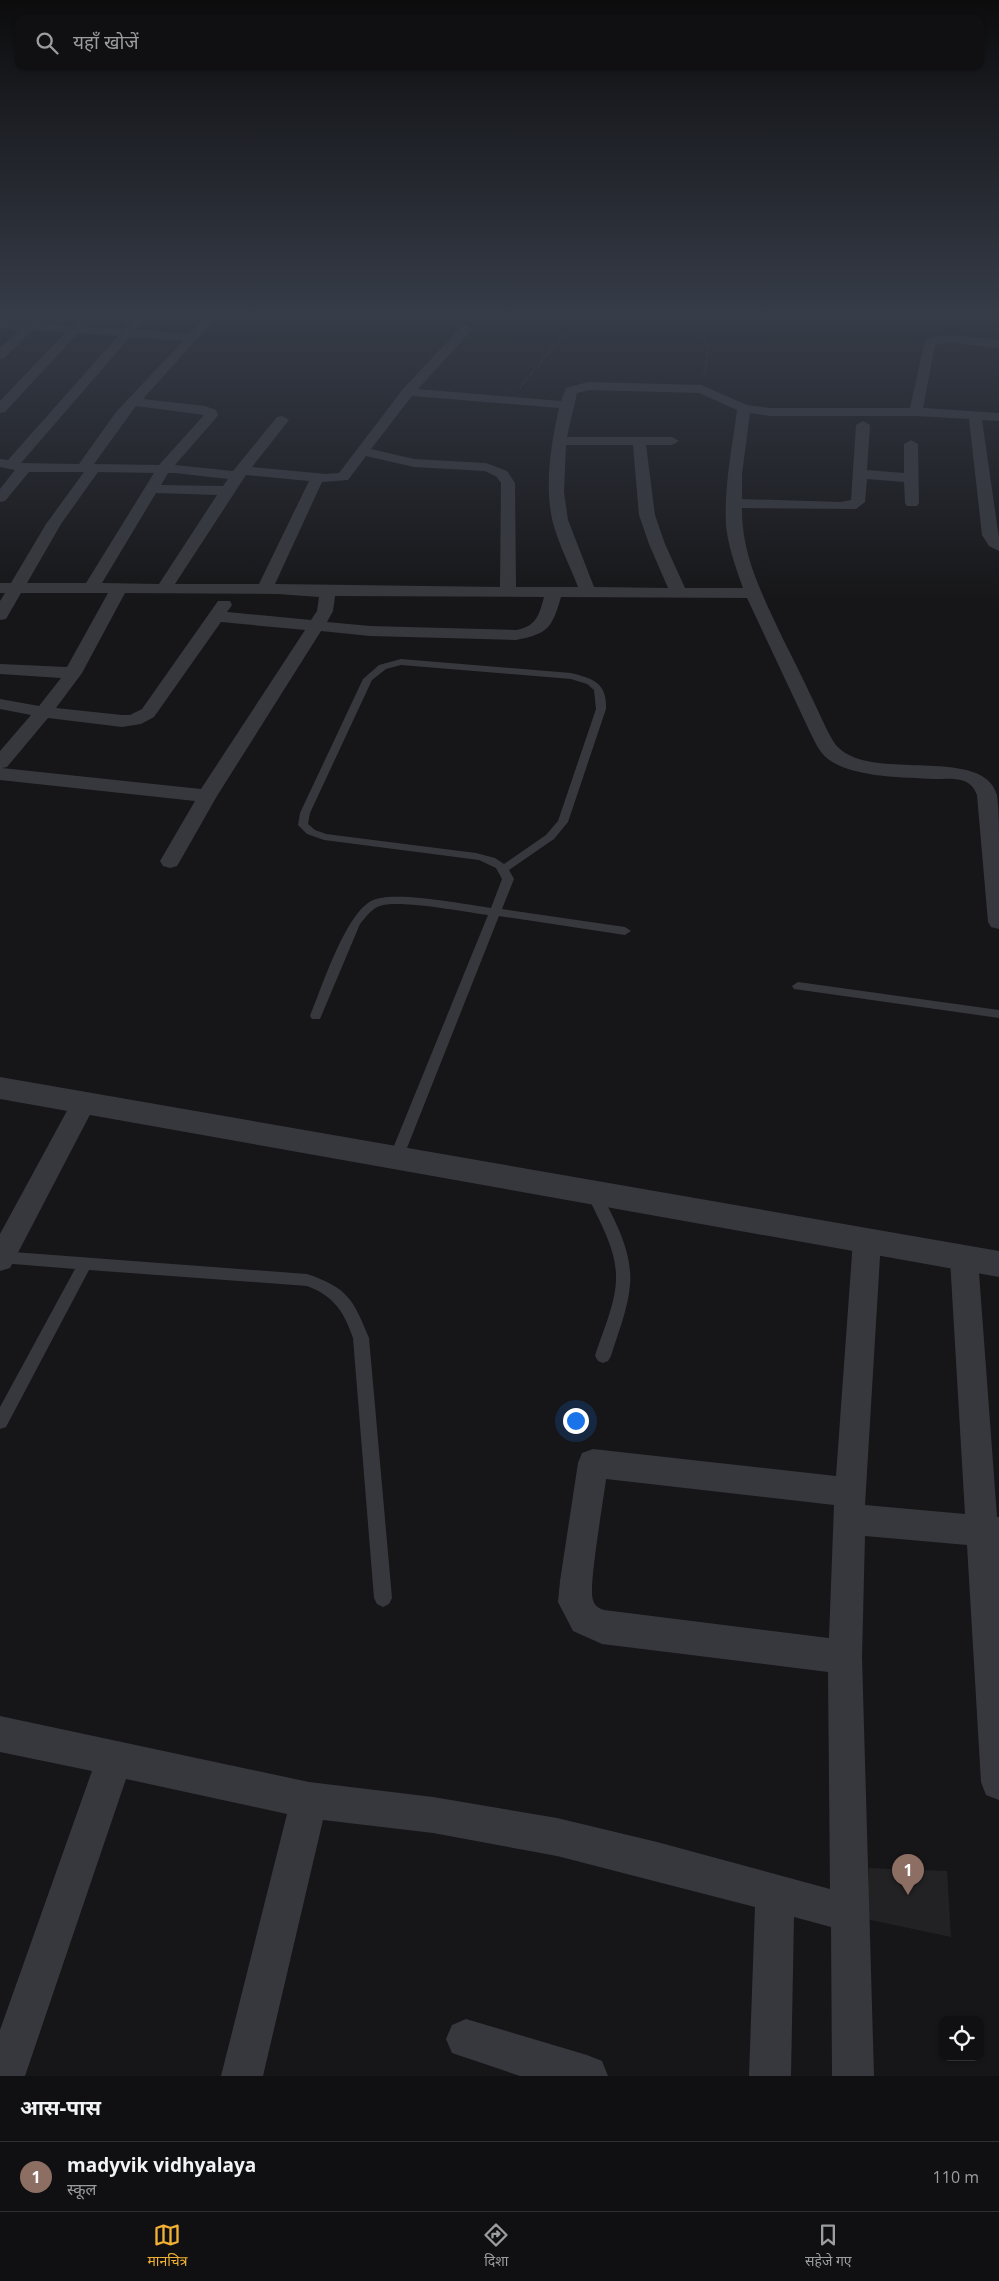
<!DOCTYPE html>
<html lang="hi">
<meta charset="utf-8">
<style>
body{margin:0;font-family:"Open Sans","Noto Sans Devanagari",sans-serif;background:#1e1e20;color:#f1f3f6}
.controls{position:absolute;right:15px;bottom:15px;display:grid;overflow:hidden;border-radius:10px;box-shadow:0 1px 4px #0004}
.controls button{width:45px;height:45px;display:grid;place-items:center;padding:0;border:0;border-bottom:1px solid #303032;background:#101012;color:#f1f3f6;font:25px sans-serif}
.you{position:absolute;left:575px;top:1420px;width:18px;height:18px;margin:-12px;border:4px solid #fff;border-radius:50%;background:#1a73e8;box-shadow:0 0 0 8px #1a73e833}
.badge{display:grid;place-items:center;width:32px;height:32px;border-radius:50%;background:#f2b134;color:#fff;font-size:16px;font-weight:700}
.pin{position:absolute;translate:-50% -41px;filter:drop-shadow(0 1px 2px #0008)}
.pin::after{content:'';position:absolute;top:26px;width:18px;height:15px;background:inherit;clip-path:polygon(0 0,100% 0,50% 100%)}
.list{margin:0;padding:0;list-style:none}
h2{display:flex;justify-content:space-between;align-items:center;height:65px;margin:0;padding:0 20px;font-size:21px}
h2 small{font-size:16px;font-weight:400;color:#9c9d9f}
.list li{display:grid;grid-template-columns:32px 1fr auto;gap:15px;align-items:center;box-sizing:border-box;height:70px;padding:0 20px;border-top:1px solid #303032}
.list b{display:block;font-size:19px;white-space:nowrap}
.list p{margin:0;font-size:16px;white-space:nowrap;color:#9c9d9f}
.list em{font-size:16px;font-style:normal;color:#9c9d9f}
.icon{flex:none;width:28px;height:28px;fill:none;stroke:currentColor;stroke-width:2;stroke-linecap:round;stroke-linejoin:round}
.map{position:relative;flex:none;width:999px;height:2076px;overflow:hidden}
.search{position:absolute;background:#101012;box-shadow:0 1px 4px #0004;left:15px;right:15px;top:15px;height:55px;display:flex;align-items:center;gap:12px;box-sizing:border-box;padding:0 18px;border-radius:10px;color:#9c9d9f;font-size:19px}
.sheet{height:135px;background:#101012}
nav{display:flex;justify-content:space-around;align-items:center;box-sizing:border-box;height:70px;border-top:1px solid #303032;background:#101012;font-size:14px;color:#9c9d9f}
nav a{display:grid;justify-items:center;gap:2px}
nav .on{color:#f2b134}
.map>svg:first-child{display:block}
.built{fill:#222225}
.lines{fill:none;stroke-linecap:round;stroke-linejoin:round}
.path{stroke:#3d3f44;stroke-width:2;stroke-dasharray:1 2;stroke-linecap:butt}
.service{fill:#37383d;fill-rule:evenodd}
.minor{fill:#37383d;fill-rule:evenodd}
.tertiary{fill:#37383d;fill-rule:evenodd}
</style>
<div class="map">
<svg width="999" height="2076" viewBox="0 0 999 2076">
<rect width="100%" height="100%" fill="#161618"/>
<!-- built -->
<polygon class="built" points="869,1868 947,1871 951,1937 866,1919"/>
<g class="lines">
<!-- path -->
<g class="path">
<polyline points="688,313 709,346 704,376"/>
<polyline points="520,387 568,330"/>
</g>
<!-- service -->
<g class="service">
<path d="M401,659L571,673C594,679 607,683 606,709L568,822L554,839L509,870L514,879L502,909L625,927L631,931L625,935L499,916L403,1158L401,1162H391L389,1158L488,915C466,912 397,899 380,906C371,909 366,917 360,924L320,1019H312L310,1016C322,988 347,907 376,899C402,892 462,904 491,908L502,879L496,868L479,860L324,840L307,834L298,825L300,813L363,679L379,665ZM401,665L571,679L587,684L594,690L596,709L558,821L546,835L504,864L495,858L476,853L326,834L315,830L308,824L310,813L372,680L386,669Z"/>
<polygon points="798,982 999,1010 999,1018 794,989 792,986"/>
<path d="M594,1188L599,1190C614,1218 633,1252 630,1285C628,1309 618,1333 611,1356L608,1361L603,1363L598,1361L595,1356C603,1330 617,1302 616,1274C615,1246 598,1219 587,1194L589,1190Z"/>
<path d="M0,1251L307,1274C348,1288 353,1299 369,1338L392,1598L389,1604L383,1607L377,1604L374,1598L353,1338C344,1312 334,1296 307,1286L89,1270L6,1427L0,1429V1407L75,1269L1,1263Z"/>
</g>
<!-- minor -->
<g class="minor">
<path d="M84,313H96L85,327L124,329L138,313H150L136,330L189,334L208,313H220L143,399L205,406L216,410L218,415L216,418L175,465L233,471L277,417L282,416L289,420L252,467L326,474L339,473L403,389L462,326L466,325L472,329L470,332L418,389L561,401L566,388L588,382L701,385L747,405L770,408H910L925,340C947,331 975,338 999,340V348L952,343L935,345L923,408L999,413V421L982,420L999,538V551L989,546L982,535L969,419L916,416H770L750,413L742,474V499L840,502L851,500L856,425L863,421L870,425L867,470L904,473V444L911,440L918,444L919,503L917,506H907L905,503L904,482L867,479L865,502L856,509L742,508C741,556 764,598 784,641C799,670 813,700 827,730C831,737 834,744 840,749C875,781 984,746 997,795C999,811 999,829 999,845C999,873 999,901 999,929L991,927L988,922L977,795C974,787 969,782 961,780C952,778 942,779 934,779C903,777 853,778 828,759C819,752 814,740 809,730L747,598L561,597C552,628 548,634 516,640L370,636L321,631L217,796L180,861L177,866L170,868L163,866L160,861L195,801L0,780V751L31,715L0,709V699L39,706L61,678L0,674V664L67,667L108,593H21L6,619L0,620V601L5,593H0V583H11L46,524L84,472H29L5,501L0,502V489L15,470L0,467V459L8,460L118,336L78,333L5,412L0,413V401L66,332L33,330L4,358L0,359V348L21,329L0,328V320L28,322L37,316L43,320L40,323L72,326ZM130,337L183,341L116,412L79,464L21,463ZM589,390L699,393L737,410C732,448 724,487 726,525C728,547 736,568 743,588H685L665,544L655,515L646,445H672L679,441L672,437H567L577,393ZM412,396L559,408C551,444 544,487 553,523C559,545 570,566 578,587H516L515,483L507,471L486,463L414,459L371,449ZM136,406L204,415L159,465L94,464ZM566,445H633L639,515L649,544L668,588L594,587L568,520L564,492ZM366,456L414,467L485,471L497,477L501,483L500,587L275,584L322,482L348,480ZM98,472L154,473L86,583H27L61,524ZM168,473H175L228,479L223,486L161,485ZM246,475L309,481L259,584H175ZM156,493L217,495L159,584L102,583ZM125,593L278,594L319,597L317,611L311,620L227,612L232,605L230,601H218L142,709L130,715H122L56,708L82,673ZM335,596L544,597C539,615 537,626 516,630L370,626L327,622L333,611ZM221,622L305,630L201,789L2,768L7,767L48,718L122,727L141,724L154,717Z"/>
<polygon points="84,1094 93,1096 96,1103 10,1268 0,1271 0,1234 75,1096"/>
<path d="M867,1229L877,1232L881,1240L865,1505L965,1514L950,1259L954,1251L964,1248L974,1251L978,1259L997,1517H999V1800L986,1795L981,1782L967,1545L865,1536L862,1657L874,2076H832L831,1927L794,1917L791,2076H749L755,1907L557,1856L433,1833L323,1820L263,2076H221L287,1814L126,1779L25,2076H0V2030L92,1771L0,1752V1716L309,1782L433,1797L557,1818L657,1842L830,1889L828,1672L602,1644L573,1631L558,1602L560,1581L578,1463L582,1453L593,1449L836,1476L853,1240L857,1232ZM606,1479L834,1505L829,1638L604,1610C598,1608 595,1606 593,1600C588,1588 604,1498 606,1479Z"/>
<polygon points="466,2019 587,2055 602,2061 608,2076 520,2076 452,2053 446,2039 452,2025"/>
</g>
<!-- tertiary -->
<polygon class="tertiary" points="0,1077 999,1251 999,1277 0,1099"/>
</g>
<!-- sky -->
<linearGradient id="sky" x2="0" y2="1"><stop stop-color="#0c0c0d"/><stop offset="0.52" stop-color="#363c48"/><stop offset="1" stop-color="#363c48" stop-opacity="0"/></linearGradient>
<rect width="999" height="604" fill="url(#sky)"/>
</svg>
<div class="controls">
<button><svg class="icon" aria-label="locate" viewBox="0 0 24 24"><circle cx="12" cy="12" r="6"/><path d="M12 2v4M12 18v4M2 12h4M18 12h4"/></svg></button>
</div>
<div class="you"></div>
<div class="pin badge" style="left:908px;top:1895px;background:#8d6e63">1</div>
<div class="search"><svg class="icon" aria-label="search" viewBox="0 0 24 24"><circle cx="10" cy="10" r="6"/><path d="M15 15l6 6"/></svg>यहाँ खोजें</div>
</div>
<section class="sheet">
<h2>आस-पास<small></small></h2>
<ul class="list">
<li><span class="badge" style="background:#8d6e63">1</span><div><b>madyvik vidhyalaya</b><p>स्कूल</p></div><em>110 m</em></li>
</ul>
</section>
<nav>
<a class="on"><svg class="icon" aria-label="map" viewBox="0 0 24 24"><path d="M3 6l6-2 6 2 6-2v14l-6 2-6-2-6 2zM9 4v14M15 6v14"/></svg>मानचित्र</a>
<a><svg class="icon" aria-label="directions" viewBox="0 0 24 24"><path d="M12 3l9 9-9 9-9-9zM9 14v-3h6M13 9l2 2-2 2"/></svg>दिशा</a>
<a><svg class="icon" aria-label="saved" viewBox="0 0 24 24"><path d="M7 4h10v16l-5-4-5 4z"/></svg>सहेजे गए</a>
</nav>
